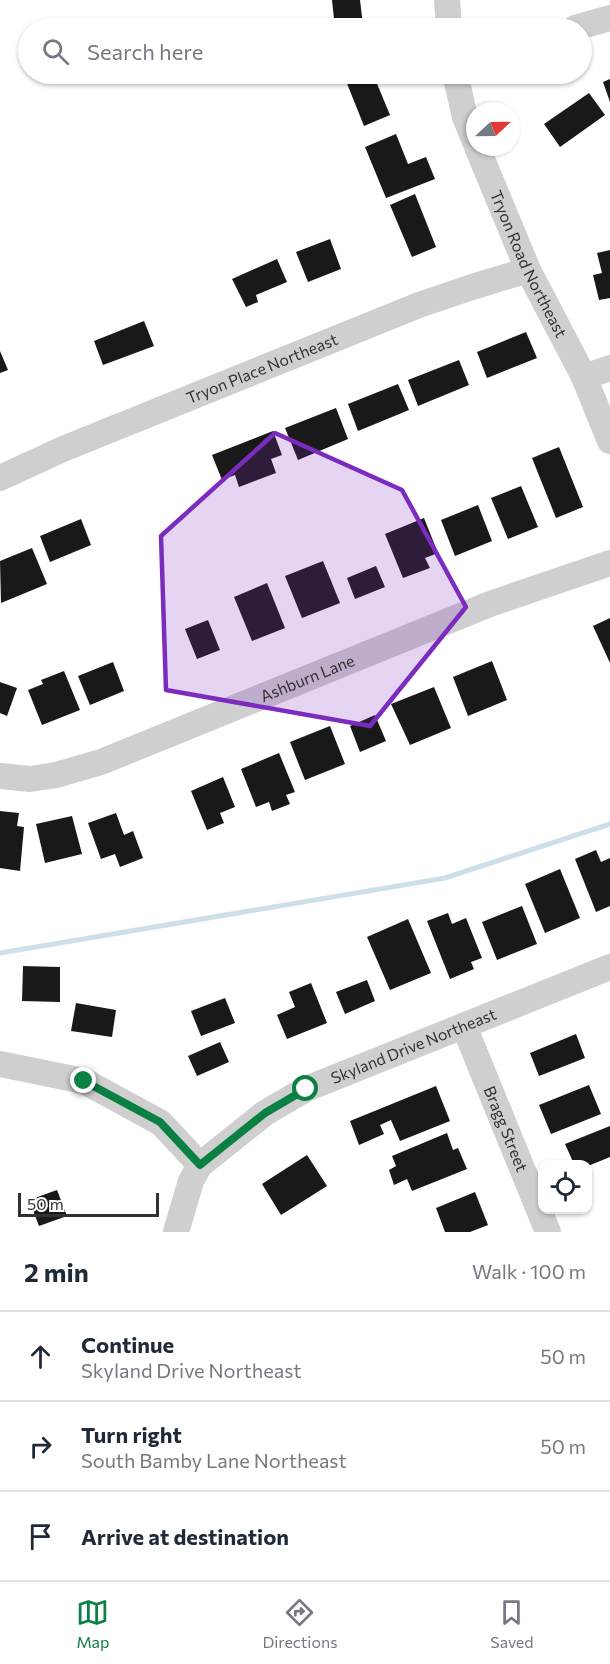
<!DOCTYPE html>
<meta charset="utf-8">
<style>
body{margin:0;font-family:Commissioner,sans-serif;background:#f2f2f3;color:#1f2937}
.controls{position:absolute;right:18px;bottom:18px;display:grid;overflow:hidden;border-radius:12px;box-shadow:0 2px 4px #0004}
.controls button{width:54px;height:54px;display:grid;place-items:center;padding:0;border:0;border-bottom:2px solid #e0e1e3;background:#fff;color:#1f2937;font:30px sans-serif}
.compass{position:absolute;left:466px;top:102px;width:54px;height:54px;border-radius:50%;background:#fff;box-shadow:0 2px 4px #0004;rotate:68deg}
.scale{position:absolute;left:18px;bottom:15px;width:141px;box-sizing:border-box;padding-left:6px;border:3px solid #323232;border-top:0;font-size:16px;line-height:21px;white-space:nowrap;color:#323232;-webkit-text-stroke:4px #fff;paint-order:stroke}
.stop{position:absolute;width:18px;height:18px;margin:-14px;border:4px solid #0b8043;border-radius:50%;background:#fff}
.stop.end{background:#0b8043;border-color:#fff;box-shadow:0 2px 6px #0008}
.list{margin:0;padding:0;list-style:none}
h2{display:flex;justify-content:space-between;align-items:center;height:78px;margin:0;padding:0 24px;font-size:26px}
h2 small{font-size:20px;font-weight:400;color:#747a83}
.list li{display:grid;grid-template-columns:39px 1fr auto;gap:18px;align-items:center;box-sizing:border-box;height:90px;padding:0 24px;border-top:2px solid #e0e1e3}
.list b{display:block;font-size:22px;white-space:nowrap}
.list p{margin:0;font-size:20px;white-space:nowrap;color:#747a83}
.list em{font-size:20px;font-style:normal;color:#747a83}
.icon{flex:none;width:33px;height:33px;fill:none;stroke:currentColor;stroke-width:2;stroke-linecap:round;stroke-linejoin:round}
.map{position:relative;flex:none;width:610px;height:1232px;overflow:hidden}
.search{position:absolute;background:#fff;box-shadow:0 2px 4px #0004;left:18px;right:18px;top:18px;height:66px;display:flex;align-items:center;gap:15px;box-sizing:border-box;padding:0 21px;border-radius:33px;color:#747a83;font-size:22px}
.sheet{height:348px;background:#fff}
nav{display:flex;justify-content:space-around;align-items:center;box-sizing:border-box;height:84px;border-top:2px solid #e0e1e3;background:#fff;font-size:16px;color:#747a83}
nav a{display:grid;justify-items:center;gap:3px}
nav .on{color:#0b8043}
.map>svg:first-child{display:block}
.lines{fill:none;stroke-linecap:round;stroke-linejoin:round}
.stream{stroke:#cde0ea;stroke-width:5}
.building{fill:#191919}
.minor{stroke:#cfcfcf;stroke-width:26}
.route{stroke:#0b8043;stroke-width:8}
.marked{fill:#7b2cbf;fill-opacity:0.2;stroke:#7b2cbf;stroke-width:4.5;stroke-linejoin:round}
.labels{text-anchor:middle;stroke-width:6;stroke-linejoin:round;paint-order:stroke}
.street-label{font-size:16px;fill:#323232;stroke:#fff}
</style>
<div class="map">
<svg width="610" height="1232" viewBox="0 0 610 1232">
<rect width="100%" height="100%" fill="#fff"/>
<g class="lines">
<!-- stream -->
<polyline class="stream" points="0,953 445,878 610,824"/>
</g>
<!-- building -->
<g class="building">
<polygon points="332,0 360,0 363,25 335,28"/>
<polygon points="350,74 373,74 390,115 364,126 344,76"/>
<polygon points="610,79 610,102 603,82"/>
<polygon points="589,93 605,115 560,147 544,124"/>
<polygon points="396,134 408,164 426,157 435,179 386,198 365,147"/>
<polygon points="415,194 436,247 412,257 390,205"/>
<polygon points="330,239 341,269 308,282 296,252"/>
<polygon points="610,250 610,298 599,300 593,275 602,273 597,253"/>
<polygon points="277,259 287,282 256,295 258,302 246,307 232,279"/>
<polygon points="144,321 154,346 103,365 94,341"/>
<polygon points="526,332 537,358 487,378 477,352"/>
<polygon points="0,351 8,370 0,373"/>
<polygon points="459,360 469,385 418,406 408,380"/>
<polygon points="398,384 409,410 358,431 348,404"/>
<polygon points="336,408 348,439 298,460 285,428"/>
<polygon points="273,431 282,455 271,459 276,473 239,487 235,475 222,480 212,455"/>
<polygon points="559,447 583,507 556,518 532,458"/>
<polygon points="521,486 538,527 508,539 491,498"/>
<polygon points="478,505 492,541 455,556 441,520"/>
<polygon points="424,518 438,553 425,558 430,568 403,578 385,534"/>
<polygon points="81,519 91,545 50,562 40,536"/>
<polygon points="32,548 47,584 1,603 0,561"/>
<polygon points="323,561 340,603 302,618 285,576"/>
<polygon points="376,566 385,587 355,599 347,578"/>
<polygon points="267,583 285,628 252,641 234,597"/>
<polygon points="610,618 610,663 593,626"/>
<polygon points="208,620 220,650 197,659 185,629"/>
<polygon points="492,661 507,700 468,716 453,677"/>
<polygon points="113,662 124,691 90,705 78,676"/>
<polygon points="64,671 80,710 42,725 28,690 43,684 41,680"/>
<polygon points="0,682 17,688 7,716 0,713"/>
<polygon points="434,687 451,728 410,745 391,704"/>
<polygon points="375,715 386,741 360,752 350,726"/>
<polygon points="330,726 345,764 305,780 290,742"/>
<polygon points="279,753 295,792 286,795 290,804 272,811 269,802 256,807 241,769"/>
<polygon points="223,777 235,807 220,813 224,823 207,830 191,791"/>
<polygon points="0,811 19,813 17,826 24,827 20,871 0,868"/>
<polygon points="116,813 124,835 133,831 143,858 120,867 115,854 101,859 88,823"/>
<polygon points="72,816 82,854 45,863 36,824"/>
<polygon points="596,850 601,862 610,858 610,906 596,912 575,859"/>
<polygon points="560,869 580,918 545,933 525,884"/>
<polygon points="522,906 537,944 497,960 482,922"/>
<polygon points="448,913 452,924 466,918 482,958 471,962 474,969 450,979 427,921"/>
<polygon points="408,919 431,973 390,990 367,937"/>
<polygon points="23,966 60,967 60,1002 22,1001"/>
<polygon points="367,980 375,1001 345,1014 336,992"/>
<polygon points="311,983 327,1023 287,1039 277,1015 295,1007 289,992"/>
<polygon points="225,998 235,1023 201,1036 191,1011"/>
<polygon points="76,1003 116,1010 112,1037 71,1031"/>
<polygon points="576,1034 585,1058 539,1076 530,1053"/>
<polygon points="220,1042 229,1062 197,1076 188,1056"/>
<polygon points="589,1085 601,1114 551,1134 539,1105"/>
<polygon points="436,1086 450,1121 400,1141 391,1120 380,1125 384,1134 359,1145 350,1121"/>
<polygon points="610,1126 610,1157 588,1166 588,1164 574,1164 565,1144"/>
<polygon points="447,1133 453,1150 458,1148 467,1169 412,1191 407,1179 394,1185 389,1170 396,1166 392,1156"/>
<polygon points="307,1155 327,1186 281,1215 262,1184"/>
<polygon points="57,1190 67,1216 39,1226 29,1200"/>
<polygon points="475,1192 488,1225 470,1232 445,1232 436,1208"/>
</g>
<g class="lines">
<!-- minor -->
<g class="minor">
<polyline points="447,0 449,28"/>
<polyline points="575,28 610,18"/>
<polyline points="455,74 465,117 475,142"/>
<path id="s1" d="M477,147L528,270L584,377L610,441"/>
<polyline points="584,377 610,368"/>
<path id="s2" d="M0,478L63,449L419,305L469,288L528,270"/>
<path id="s3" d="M0,776L30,779L56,775L101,762L490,604L610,563"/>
<path id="s4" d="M464,1026L548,1232"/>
<polyline points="0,1064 84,1081 161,1123 200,1165"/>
<path id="s5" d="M176,1232L191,1181L200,1165L265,1113L306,1089L610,967"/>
</g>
</g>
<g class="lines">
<!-- route -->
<polyline class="route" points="84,1081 160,1122 200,1165 265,1113 306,1089"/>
</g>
<!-- marked area -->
<path class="marked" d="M275,433L402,490L466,607L370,726L166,690L161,536Z"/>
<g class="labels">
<!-- street labels -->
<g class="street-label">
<text dy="6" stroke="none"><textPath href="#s1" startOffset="128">Tryon Road Northeast</textPath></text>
<text dy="6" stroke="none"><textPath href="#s2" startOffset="284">Tryon Place Northeast</textPath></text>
<text dy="6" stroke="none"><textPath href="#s3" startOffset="326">Ashburn Lane</textPath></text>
<text dy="6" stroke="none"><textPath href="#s5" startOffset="318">Skyland Drive Northeast</textPath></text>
<text dy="6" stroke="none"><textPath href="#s4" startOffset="111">Bragg Street</textPath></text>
</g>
</g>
</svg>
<div class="controls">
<button><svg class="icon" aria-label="locate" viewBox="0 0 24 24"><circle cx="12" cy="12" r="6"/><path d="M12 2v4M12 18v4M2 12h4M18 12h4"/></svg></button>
</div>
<svg class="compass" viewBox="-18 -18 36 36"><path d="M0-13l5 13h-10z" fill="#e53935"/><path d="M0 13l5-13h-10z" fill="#747a83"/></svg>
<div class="scale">50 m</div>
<div class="stop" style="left:306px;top:1089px"></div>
<div class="stop end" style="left:84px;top:1081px"></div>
<div class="search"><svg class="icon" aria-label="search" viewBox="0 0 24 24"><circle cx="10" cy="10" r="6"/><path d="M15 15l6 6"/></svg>Search here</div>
</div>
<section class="sheet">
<h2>2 min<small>Walk · 100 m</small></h2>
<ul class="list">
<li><svg class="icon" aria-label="ahead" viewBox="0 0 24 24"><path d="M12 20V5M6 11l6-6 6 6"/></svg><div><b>Continue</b><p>Skyland Drive Northeast</p></div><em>50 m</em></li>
<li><svg class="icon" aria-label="right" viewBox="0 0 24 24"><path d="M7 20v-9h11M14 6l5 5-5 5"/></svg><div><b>Turn right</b><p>South Bamby Lane Northeast</p></div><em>50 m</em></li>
<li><svg class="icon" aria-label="arrive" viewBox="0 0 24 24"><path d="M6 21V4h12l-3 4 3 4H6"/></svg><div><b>Arrive at destination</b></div></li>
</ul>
</section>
<nav>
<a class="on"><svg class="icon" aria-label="map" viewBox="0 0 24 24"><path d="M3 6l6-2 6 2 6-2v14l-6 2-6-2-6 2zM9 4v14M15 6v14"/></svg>Map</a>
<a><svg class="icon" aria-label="directions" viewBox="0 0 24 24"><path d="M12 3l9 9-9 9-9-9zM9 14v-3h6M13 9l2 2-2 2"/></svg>Directions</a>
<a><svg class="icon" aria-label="saved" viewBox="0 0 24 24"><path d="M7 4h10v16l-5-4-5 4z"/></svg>Saved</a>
</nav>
